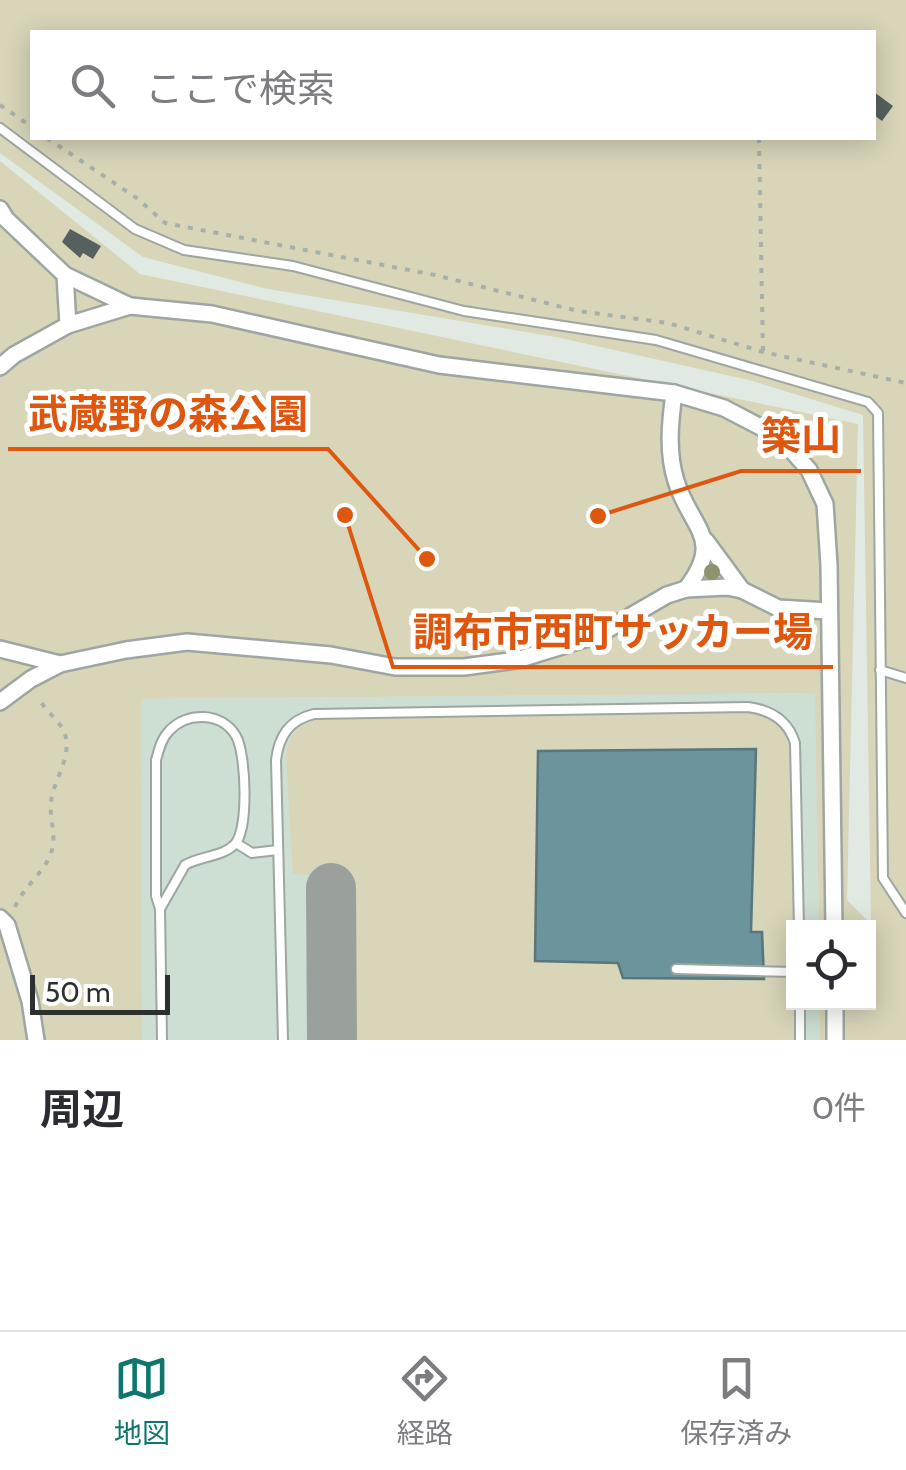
<!DOCTYPE html>
<html lang="ja">
<meta charset="utf-8">
<style>
body{margin:0;font-family:Cabin,"Noto Sans JP",sans-serif;background:#f2f2f3;color:#2b2b33}
.controls{position:absolute;right:30px;bottom:30px;display:grid;overflow:hidden;border-radius:0px;box-shadow:0 5px 25px #0003}
.controls button{width:90px;height:90px;display:grid;place-items:center;padding:0;border:0;border-bottom:2px solid #e1e1e2;background:#fff;color:#2b2b33;font:50px sans-serif}
.scale{position:absolute;left:30px;bottom:25px;width:140px;box-sizing:border-box;padding-left:10px;border:5px solid #2d312e;border-top:0;font-size:28px;line-height:35px;white-space:nowrap;color:#2d312e;-webkit-text-stroke:8px #fff;paint-order:stroke}
.list{margin:0;padding:0;list-style:none}
h2{display:flex;justify-content:space-between;align-items:center;height:130px;margin:0;padding:0 40px;font-size:42px}
h2 small{font-size:32px;font-weight:400;color:#7c7c81}
.icon{flex:none;width:55px;height:55px;fill:none;stroke:currentColor;stroke-width:2;stroke-linecap:round;stroke-linejoin:round}
.map{position:relative;flex:none;width:906px;height:1040px;overflow:hidden}
.search{position:absolute;background:#fff;box-shadow:0 5px 25px #0003;left:30px;right:30px;top:30px;height:110px;display:flex;align-items:center;gap:25px;box-sizing:border-box;padding:0 35px;border-radius:0px;color:#7c7c81;font-size:38px}
.sheet{height:290px;background:#fff}
nav{display:flex;justify-content:space-around;align-items:center;box-sizing:border-box;height:140px;border-top:2px solid #e1e1e2;background:#fff;font-size:28px;color:#7c7c81}
nav a{display:grid;justify-items:center;gap:5px}
nav .on{color:#0f766e}
.map>svg:first-child{display:block}
.built{fill:#cdded2}
.green{fill:#d8d5b9;fill-rule:evenodd}
.water{fill:#6b949c;stroke:#58767b;stroke-width:2.5}
.lines{fill:none;stroke-linecap:round;stroke-linejoin:round}
.taxiway{stroke:#9aa19c;stroke-width:50}
.building{fill:#56615f}
.lane-casing{stroke:#9da6a0;stroke-width:12}
.street-casing{stroke:#9da6a0;stroke-width:20}
.path{stroke:#a8b0aa;stroke-width:4;stroke-dasharray:5 8;stroke-linecap:butt}
.lane{stroke:#fff;stroke-width:8}
.street{stroke:#fff;stroke-width:15}
.tree{fill:#91916d}
.leader{fill:none;stroke:#df570e;stroke-width:4}
.callout-dot{fill:#df570e;stroke:#fff;stroke-width:4}
.callout-label{font-size:40px;text-anchor:middle;font-weight:bold;fill:#df570e;stroke:#fff;stroke-width:10;stroke-linejoin:round;paint-order:stroke}
</style>
<div class="map">
<svg width="906" height="1040" viewBox="0 0 906 1040">
<rect width="100%" height="100%" fill="#e0eae3"/>
<!-- built -->
<polygon class="built" points="816,693 819,927 794,928 794,1002 820,1003 820,1040 142,1040 140,699"/>
<!-- green -->
<g class="green">
<path d="M0,0H906V1040H820V1003L868,1002V928L819,927L815,693L141,699L142,1040H0V161L140,274L858,424L847,900L871,924L863,415L749,380L556,337L268,289L143,257L0,153ZM32,32H874V138H32Z"/>
<path d="M768,710L796,740L798,927L794,928V1002L799,1003V1040H350L348,877L293,874L286,753C290,734 296,727 314,719Z"/>
</g>
<!-- water -->
<polygon class="water" points="756,749 751,932 762,932 764,979 623,978 618,963 535,961 538,751"/>
<g class="lines">
<!-- taxiway -->
<polyline class="taxiway" points="331,888 332,1040"/>
</g>
<!-- building -->
<g class="building">
<polygon points="874,92 893,106 882,121 874,115"/>
<polygon points="70,229 101,246 93,259 83,253 80,258 62,242"/>
</g>
<g class="lines">
<!-- lane casing -->
<g class="lane-casing">
<g id="lane">
<polyline points="0,128 135,229 184,250 293,266 464,311 656,340 868,402 878,413 883,878 906,913"/>
<polyline points="880,670 906,678"/>
<polyline points="236,843 252,853 278,850"/>
<path d="M160,909L185,865C200,856 223,857 235,844C249,829 246,753 236,736C222,712 187,711 169,731C161,739 159,750 156,760V896L160,909L162,1040"/>
<polyline points="676,969 794,972"/>
<polyline points="800,1002 800,1040"/>
<path d="M283,1040L276,760C279,736 289,720 314,714L748,707C771,710 788,720 795,743L799,928"/>
</g>
</g>
<!-- street casing -->
<g class="street-casing">
<g id="street">
<polyline points="0,209 6,219 65,275 68,325 14,355 0,367"/>
<polyline points="65,275 130,306"/>
<polyline points="68,325 130,306 212,314 439,365 674,393"/>
<polyline points="706,541 742,590"/>
<path d="M686,589C725,538 691,529 676,481C667,452 670,423 674,393L724,408L772,433L787,445L809,470L825,504L829,565L834,928"/>
<polyline points="0,649 60,664"/>
<polyline points="0,702 31,679 60,664 126,650 187,642 331,655 395,667 464,667 517,660 598,635 667,595 686,589 727,587 742,590 778,608 829,611"/>
<polyline points="0,918 7,925 30,1001 36,1040"/>
<polyline points="835,1002 835,1040"/>
</g>
</g>
<!-- path -->
<g class="path">
<polyline points="0,105 32,127"/>
<polyline points="47,138 138,199 165,223 435,275 578,311 668,323 763,352 906,383"/>
<polyline points="759,138 763,352"/>
<path d="M15,907C23,888 42,874 50,856C58,837 49,821 51,802C54,779 72,757 65,734C60,720 44,711 38,696"/>
</g>
<!-- lane -->
<use href="#lane" class="lane"/>
<!-- street -->
<use href="#street" class="street"/>
</g>
<!-- trees -->
<circle class="tree" cx="712" cy="572" r="8"/>
<!-- callouts -->
<path class="leader" d="M427 559L328 449H8M598 516L741 471H861M345 515L393 667H833"/>
<g class="callout-dot">
<circle cx="427" cy="559" r="10"/>
<circle cx="598" cy="516" r="10"/>
<circle cx="345" cy="515" r="10"/>
</g>
<g class="callout-label">
<text x="168" y="428">武蔵野の森公園</text>
<text x="801" y="450">築山</text>
<text x="613" y="646">調布市西町サッカー場</text>
</g>
</svg>
<div class="controls">
<button><svg class="icon" aria-label="locate" viewBox="0 0 24 24"><circle cx="12" cy="12" r="6"/><path d="M12 2v4M12 18v4M2 12h4M18 12h4"/></svg></button>
</div>
<div class="scale">50 m</div>
<div class="search"><svg class="icon" aria-label="search" viewBox="0 0 24 24"><circle cx="10" cy="10" r="6"/><path d="M15 15l6 6"/></svg>ここで検索</div>
</div>
<section class="sheet">
<h2>周辺<small>0件</small></h2>
<ul class="list">
</ul>
</section>
<nav>
<a class="on"><svg class="icon" aria-label="map" viewBox="0 0 24 24"><path d="M3 6l6-2 6 2 6-2v14l-6 2-6-2-6 2zM9 4v14M15 6v14"/></svg>地図</a>
<a><svg class="icon" aria-label="directions" viewBox="0 0 24 24"><path d="M12 3l9 9-9 9-9-9zM9 14v-3h6M13 9l2 2-2 2"/></svg>経路</a>
<a><svg class="icon" aria-label="saved" viewBox="0 0 24 24"><path d="M7 4h10v16l-5-4-5 4z"/></svg>保存済み</a>
</nav>
